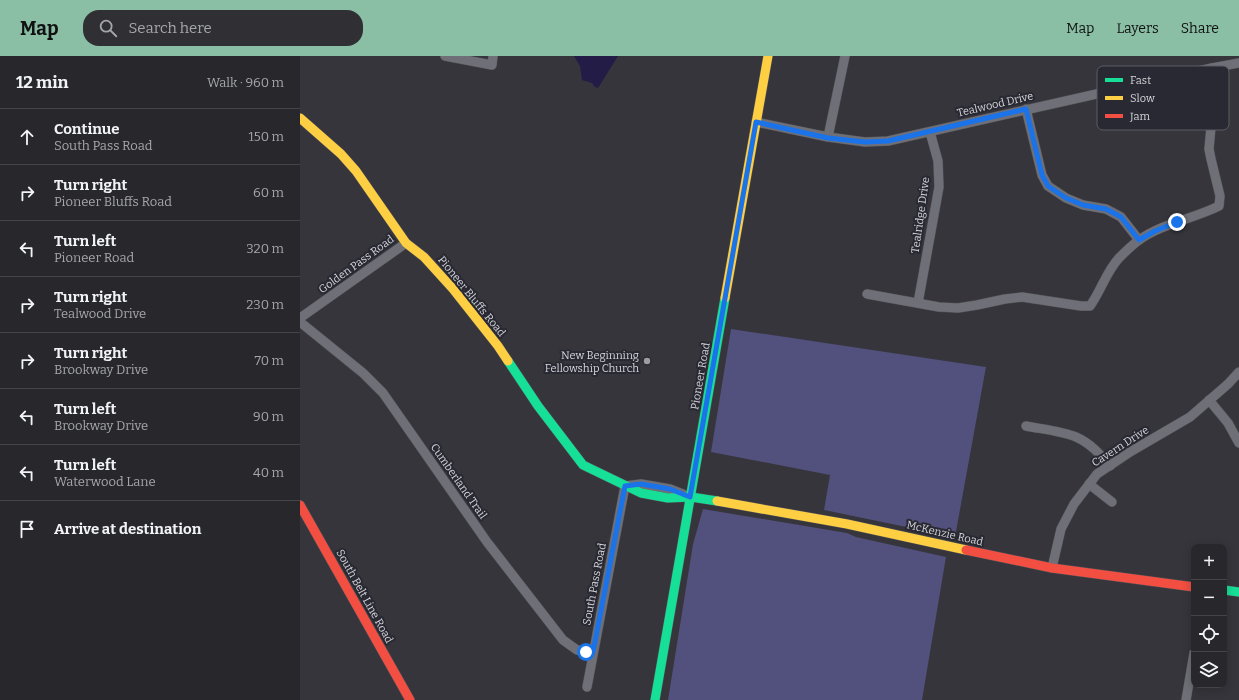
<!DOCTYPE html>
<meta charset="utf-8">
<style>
body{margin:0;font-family:Bitter,serif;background:#303034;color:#f1f3f6}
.controls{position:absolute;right:12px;bottom:12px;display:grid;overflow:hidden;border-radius:8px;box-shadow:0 2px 10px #0003}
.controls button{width:36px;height:36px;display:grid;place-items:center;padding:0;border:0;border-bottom:1px solid #444448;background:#28282c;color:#f1f3f6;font:20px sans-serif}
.stop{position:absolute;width:12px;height:12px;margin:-9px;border:3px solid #1a73e8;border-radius:50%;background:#fff}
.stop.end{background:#1a73e8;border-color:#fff;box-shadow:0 1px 4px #0008}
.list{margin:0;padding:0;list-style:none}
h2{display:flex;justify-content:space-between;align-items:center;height:52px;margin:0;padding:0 16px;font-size:17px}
h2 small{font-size:13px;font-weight:400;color:#a5a6a9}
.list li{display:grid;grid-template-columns:26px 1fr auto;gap:12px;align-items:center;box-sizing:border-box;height:56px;padding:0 16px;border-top:1px solid #444448}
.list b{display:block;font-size:15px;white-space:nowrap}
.list p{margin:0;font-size:13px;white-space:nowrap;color:#a5a6a9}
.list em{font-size:13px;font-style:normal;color:#a5a6a9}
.icon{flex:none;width:22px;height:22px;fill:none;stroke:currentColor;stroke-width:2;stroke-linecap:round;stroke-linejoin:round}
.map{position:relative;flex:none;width:939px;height:644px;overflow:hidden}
header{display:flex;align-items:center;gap:24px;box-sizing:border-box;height:56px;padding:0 20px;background:#8abfa5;color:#111}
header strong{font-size:19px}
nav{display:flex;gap:22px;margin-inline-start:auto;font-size:14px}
.search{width:280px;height:36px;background:#303034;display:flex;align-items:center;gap:10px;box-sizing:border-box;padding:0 14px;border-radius:16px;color:#a5a6a9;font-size:15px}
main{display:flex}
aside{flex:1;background:#28282c}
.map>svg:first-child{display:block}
.forest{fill:#52507c}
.water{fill:#221c46}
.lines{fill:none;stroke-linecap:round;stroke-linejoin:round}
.street-casing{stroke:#525257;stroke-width:10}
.fast-casing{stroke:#525257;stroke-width:10}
.slow-casing{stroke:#525257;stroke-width:10}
.jam-casing{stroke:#525257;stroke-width:10}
.street{stroke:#6f6f77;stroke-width:9}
.fast{stroke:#16e098;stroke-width:9}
.slow{stroke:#ffcf43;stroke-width:9}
.jam{stroke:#f24e42;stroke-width:9}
.route{stroke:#1a73e8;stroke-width:5}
.poi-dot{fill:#9c9ca2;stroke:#292933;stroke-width:1.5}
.labels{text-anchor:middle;stroke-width:4;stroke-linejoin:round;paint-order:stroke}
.street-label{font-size:11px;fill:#d3d3d9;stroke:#292933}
.poi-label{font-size:11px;fill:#d3d3d9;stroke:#292933;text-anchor:end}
.key{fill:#292933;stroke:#5c5c65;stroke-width:1}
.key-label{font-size:11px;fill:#d3d3d9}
</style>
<header>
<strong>Map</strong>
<div class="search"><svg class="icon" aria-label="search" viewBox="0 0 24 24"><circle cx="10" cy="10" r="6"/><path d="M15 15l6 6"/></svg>Search here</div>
<nav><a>Map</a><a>Layers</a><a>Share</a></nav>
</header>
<main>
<aside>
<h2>12 min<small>Walk · 960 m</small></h2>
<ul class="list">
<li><svg class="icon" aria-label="ahead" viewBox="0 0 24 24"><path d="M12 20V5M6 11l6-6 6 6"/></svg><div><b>Continue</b><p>South Pass Road</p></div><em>150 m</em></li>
<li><svg class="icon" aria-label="right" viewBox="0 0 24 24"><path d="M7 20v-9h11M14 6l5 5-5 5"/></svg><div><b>Turn right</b><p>Pioneer Bluffs Road</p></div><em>60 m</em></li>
<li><svg class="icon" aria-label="left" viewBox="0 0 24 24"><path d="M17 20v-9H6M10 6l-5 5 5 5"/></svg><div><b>Turn left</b><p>Pioneer Road</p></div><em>320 m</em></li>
<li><svg class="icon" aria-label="right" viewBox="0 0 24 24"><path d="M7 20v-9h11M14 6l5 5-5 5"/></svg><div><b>Turn right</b><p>Tealwood Drive</p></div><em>230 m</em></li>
<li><svg class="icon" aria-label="right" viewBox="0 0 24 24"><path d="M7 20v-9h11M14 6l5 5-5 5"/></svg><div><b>Turn right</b><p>Brookway Drive</p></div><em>70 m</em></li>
<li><svg class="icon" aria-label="left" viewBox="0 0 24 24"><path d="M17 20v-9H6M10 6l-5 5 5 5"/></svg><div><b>Turn left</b><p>Brookway Drive</p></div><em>90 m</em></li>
<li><svg class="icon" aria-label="left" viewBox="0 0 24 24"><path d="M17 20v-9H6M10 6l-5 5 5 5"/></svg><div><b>Turn left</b><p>Waterwood Lane</p></div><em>40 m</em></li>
<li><svg class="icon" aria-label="arrive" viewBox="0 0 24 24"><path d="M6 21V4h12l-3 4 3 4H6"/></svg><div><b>Arrive at destination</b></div></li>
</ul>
</aside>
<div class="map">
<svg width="939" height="644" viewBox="0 0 939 644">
<rect width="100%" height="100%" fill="#35353b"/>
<!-- forest -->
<g class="forest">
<polygon points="431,273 686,311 655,481 524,454 530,419 411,396"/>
<polygon points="403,453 547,477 556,481 646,501 622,644 368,644 393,488"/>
</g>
<!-- water -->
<polygon class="water" points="274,0 318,0 298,32 295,31 292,27 282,24 280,10"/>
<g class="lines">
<!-- street casing -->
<g class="street-casing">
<g id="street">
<polyline points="145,0 192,9 193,0"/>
<polyline points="726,53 742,119 748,130 766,142 783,149 806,153 821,161 839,184"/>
<polyline points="456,66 528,81 565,86 588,85 912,12 939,7"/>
<polyline points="528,81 545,0"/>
<path d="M567,238L639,251L658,252L677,249L705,243L722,241L781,250H790C801,235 806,216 819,202C825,196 832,189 839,184C863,167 893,163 919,150L920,140L911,103L909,93L911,71L916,50L912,12"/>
<polyline points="618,247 639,131 638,105 630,76"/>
<polyline points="0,262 106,187"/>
<polyline points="0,266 63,317 83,337 187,486 263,584 277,594 293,596"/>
<polyline points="909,344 928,367 939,387"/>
<path d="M726,370C741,373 762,375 776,381C790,387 800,398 810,410"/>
<polyline points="789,428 812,446"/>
<polyline points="752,512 761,473 774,448 797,418 830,396 890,361 928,328 939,316"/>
<polyline points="287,631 325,430 341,428 370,433 385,439"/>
<polyline points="886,644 894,597"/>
</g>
</g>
<!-- fast casing -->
<g class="fast-casing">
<g id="fast">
<polyline points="208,305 238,350 283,409 341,437 368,442 391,441 417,445"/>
<polyline points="924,534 939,536"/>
<polyline points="355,644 425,242"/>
</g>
</g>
<!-- slow casing -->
<g class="slow-casing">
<g id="slow">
<polyline points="0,62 41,98 56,115 106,187 124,201 153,233 198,290 208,305"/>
<polyline points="425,242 468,0"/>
<polyline points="417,445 547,468 666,494"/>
</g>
</g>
<!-- jam casing -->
<g class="jam-casing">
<g id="jam">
<polyline points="0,449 110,644"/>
<polyline points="666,494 752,512 894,531"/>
</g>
</g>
<!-- street -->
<use href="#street" class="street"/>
<!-- fast -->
<use href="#fast" class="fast"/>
<!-- slow -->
<use href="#slow" class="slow"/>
<!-- jam -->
<use href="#jam" class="jam"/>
</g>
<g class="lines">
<!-- route -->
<polyline class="route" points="286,596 293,596 325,430 341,428 370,433 390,441 456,66 528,82 565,86 588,85 726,53 742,119 748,130 766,142 783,149 806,153 821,161 839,184 855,175 877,166"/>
</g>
<!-- markers -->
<circle class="poi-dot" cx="347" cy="305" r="4"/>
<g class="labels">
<!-- street labels -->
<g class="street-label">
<text transform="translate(695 48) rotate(-13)" y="4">Tealwood Drive</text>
<text transform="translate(620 159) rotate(-82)" y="4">Tealridge Drive</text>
<text transform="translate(56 208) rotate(-36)" y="4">Golden Pass Road</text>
<text transform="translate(172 240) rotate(51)" y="4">Pioneer Bluffs Road</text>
<text transform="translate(400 320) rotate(-80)" y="4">Pioneer Road</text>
<text transform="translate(820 390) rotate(-33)" y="4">Cavern Drive</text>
<text transform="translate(159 425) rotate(55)" y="4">Cumberland Trail</text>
<text transform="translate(645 477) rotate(13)" y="4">McKenzie Road</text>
<text transform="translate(294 528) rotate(-79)" y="4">South Pass Road</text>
<text transform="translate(65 540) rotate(61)" y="4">South Belt Line Road</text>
</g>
<!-- poi labels -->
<g class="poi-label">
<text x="339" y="303">New Beginning<tspan x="339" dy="13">Fellowship Church</tspan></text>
</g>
</g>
<!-- legend -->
<rect x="797" y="10" width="132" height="64" rx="6" class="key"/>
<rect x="805" y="22" width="18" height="4" fill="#16e098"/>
<rect x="805" y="40" width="18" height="4" fill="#ffcf43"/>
<rect x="805" y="58" width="18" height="4" fill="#f24e42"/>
<g class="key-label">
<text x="830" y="28">Fast</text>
<text x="830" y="46">Slow</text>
<text x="830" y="64">Jam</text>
</g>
</svg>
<div class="controls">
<button>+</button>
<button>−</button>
<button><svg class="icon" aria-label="locate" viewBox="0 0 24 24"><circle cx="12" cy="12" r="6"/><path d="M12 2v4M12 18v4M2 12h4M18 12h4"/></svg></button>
<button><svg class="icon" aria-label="layers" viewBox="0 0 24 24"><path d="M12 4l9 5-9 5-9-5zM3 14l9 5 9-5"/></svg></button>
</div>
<div class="stop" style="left:286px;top:596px"></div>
<div class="stop end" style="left:877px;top:166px"></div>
</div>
</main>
